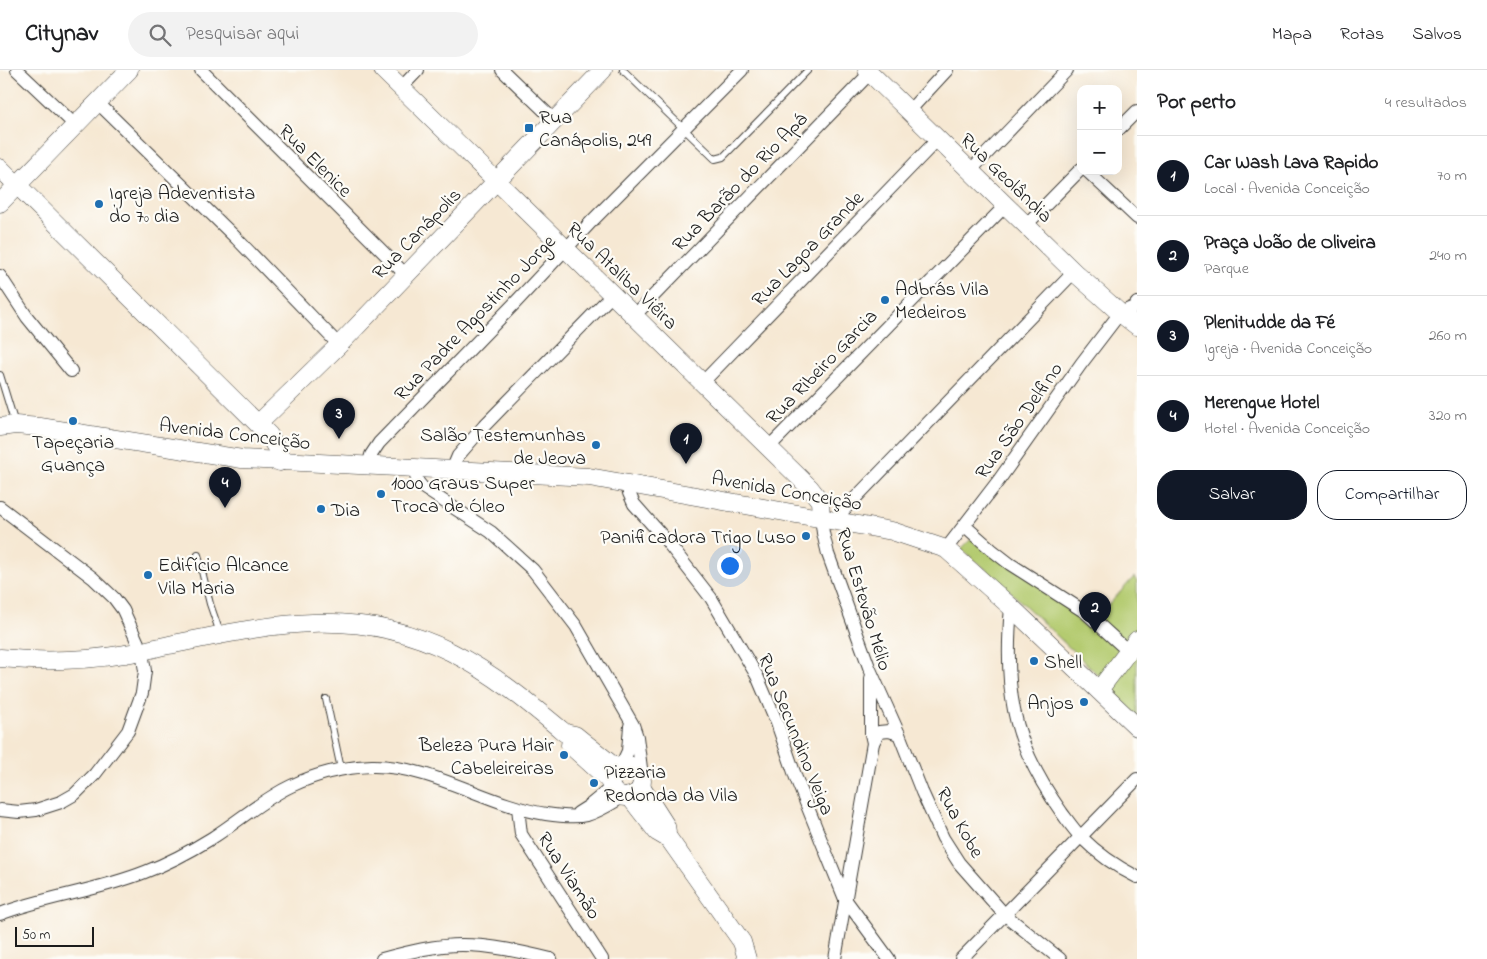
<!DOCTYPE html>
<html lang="pt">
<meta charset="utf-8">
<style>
body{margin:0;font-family:"Indie Flower",sans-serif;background:#f2f2f2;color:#202124}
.controls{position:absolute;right:15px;top:15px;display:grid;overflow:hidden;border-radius:10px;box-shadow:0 5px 20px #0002}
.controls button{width:45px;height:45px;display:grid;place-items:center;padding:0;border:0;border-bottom:1px solid #e0e0e0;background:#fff;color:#202124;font:25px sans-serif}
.scale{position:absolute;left:15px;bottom:12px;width:79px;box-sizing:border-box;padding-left:5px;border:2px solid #1c1c1c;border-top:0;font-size:14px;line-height:18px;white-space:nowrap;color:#1c1c1c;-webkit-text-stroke:4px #fdfcf7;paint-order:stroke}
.you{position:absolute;left:729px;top:495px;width:18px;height:18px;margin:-12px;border:4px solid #fff;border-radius:50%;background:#1a73e8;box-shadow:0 0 0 8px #1a73e833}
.badge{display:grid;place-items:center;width:32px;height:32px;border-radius:50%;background:#111827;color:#fff;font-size:16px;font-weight:700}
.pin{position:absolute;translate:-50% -41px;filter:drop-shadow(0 1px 2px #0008)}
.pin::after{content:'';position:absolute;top:26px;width:18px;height:15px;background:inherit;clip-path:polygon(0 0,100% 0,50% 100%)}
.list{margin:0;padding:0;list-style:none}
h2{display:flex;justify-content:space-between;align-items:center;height:65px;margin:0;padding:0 20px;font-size:21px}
h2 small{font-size:16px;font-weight:400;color:#757577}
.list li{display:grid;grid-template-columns:32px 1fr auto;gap:15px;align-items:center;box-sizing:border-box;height:80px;padding:0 20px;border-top:1px solid #e0e0e0}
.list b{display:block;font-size:19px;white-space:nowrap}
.list p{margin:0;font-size:16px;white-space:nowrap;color:#757577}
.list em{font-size:16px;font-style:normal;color:#757577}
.actions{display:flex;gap:10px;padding:15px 20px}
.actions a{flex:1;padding:11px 0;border:1px solid #111827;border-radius:20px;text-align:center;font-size:18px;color:#111827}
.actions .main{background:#111827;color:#fff}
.icon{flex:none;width:28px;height:28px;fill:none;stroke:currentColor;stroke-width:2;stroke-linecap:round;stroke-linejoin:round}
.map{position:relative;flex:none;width:1137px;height:889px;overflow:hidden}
header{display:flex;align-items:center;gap:30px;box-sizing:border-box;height:70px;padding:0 25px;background:#fff;border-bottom:1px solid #e0e0e0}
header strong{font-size:24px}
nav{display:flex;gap:28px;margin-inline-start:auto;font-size:18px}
.search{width:350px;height:45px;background:#f2f2f2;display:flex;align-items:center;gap:12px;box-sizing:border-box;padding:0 18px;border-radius:28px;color:#757577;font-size:19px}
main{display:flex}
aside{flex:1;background:#fff}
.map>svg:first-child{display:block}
.green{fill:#b4cb6f;stroke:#687446}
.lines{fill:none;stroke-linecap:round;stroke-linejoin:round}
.lane-casing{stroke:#3d3b37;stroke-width:8}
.street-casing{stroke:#3d3b37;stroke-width:14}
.secondary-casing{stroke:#3d3b37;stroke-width:19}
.lane{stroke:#fff;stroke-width:6}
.street{stroke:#fff;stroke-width:12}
.secondary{stroke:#fff;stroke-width:18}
.poi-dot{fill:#1f6fb2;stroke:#fdfcf7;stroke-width:2}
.labels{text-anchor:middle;stroke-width:4.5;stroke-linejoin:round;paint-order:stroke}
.poi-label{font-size:20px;fill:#1c1c1c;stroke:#fdfcf7;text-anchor:start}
.street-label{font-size:20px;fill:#1c1c1c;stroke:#fdfcf7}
</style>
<header>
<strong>Citynav</strong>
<div class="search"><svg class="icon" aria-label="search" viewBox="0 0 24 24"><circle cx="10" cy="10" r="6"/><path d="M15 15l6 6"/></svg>Pesquisar aqui</div>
<nav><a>Mapa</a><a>Rotas</a><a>Salvos</a></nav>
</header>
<main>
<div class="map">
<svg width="1137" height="889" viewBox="0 0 1137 889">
<rect width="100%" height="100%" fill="#fdfcf7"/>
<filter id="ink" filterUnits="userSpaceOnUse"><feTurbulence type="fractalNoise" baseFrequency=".02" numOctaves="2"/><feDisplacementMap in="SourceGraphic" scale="10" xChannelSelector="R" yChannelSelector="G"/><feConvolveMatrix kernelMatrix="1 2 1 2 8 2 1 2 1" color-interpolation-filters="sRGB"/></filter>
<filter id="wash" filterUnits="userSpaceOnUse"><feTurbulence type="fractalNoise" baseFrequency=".0096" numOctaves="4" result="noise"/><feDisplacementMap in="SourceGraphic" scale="20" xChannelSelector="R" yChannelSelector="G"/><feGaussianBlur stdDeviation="1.12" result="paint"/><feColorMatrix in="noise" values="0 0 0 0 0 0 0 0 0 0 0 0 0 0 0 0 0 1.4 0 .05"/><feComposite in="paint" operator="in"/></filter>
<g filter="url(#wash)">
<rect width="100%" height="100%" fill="#f6e8d3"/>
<!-- green -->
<polygon class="green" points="972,468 1098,554 1102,542 1134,507 1137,512 1137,646 1094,601 995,507 961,479"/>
</g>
<g filter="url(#ink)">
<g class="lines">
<!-- lane casing -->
<g class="lane-casing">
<g id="lane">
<polyline points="623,0 715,89 723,87 727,83 808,0"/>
<polyline points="0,305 15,354"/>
<polyline points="198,485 210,534 220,563"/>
<polyline points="326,629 341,699"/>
</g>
</g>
<!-- street casing -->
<g class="street-casing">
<g id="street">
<polyline points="17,0 75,55"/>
<polyline points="201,0 406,205"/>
<polyline points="502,0 554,50"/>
<polyline points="401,18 418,0"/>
<polyline points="97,32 237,169 339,275"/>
<polyline points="909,41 947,0"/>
<polyline points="1118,60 1137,41"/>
<polyline points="970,101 1067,0"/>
<polyline points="1087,101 1137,148"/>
<polyline points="1026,155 1081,99"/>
<polyline points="0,206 27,247 71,301"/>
<polyline points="634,246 870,3"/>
<polyline points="703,312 938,69"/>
<polyline points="769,377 1006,135"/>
<polyline points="368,396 371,385 379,373 514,234 591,152 742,0"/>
<polyline points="413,398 418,412 422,417 491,462 533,500 576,556 633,655 637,667 642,706"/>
<polyline points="452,400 458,386 484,356 613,224"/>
<polyline points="626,412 629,423 634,434 665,469 711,528 757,606 777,653 796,708 825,780 845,829 889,889"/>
<polyline points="0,437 93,508 114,528 123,540 142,582 145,601 142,623 128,661 95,704 75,724 61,732 36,740 19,742 0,740"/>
<polyline points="821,447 823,463 828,484 869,597 899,664 922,722 943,768 959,793 1004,844 1060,889"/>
<polyline points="834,450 1074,202"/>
<polyline points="965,456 992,480 1010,494 1085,542 1129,582"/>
<polyline points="946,479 999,410 1081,294 1120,243 1134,237 1137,233"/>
<path d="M1011,537C1008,571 1007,606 1014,640C1021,677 1040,712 1062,743C1068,751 1074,760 1081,767C1097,783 1117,797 1137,807"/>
<polyline points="873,673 879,662 889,661 899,664"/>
<polyline points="621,696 628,681 630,656"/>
<polyline points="518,738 521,764 602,889"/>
<polyline points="578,743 589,736 612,717"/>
<path d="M0,844C47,826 98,821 145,802C169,793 191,781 212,768C239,751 263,729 291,716C316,704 344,697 372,696C431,695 487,735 546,744C559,746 574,748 587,745C601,741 612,733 624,726"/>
<path d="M382,889C408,882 435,875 462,875C492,875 522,882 551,889"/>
<polyline points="835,889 873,673 871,664 871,608"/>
<polyline points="961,889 1137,709"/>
</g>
</g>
<!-- secondary casing -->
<g class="secondary-casing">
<g id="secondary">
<polyline points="383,0 810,418 820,431 821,447"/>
<polyline points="867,0 1074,202 1120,243 1137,256"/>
<polyline points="0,98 269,365 278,381 280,392"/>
<polyline points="0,133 129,0"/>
<polyline points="258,354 339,275 603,0"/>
<polyline points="0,357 15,355 40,357 242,389 589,407 892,461 946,479 1011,537 1137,657"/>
<path d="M0,588C41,592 84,591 125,584C140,582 154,578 169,575C268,555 356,534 451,582C493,603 529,633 565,663L575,665L616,698"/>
<polyline points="1099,620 1137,570"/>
<polyline points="570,675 611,712"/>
<circle cx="626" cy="711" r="16"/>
<polyline points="641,717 666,756 667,762"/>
<polyline points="629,726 657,762 669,769 742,872 747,889"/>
</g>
</g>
<!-- lane -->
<use href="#lane" class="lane"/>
<!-- street -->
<use href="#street" class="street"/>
<!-- secondary -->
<use href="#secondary" class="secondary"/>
</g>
</g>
<!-- markers -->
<g class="poi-dot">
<rect x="524" y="53" width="10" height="10" rx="2.5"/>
<circle cx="99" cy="134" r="5"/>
<circle cx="885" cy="230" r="5"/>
<circle cx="73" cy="351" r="5"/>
<circle cx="596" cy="375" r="5"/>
<circle cx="381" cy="424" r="5"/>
<circle cx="321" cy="439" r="5"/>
<circle cx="806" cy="466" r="5"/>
<circle cx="148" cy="505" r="5"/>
<circle cx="1034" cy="591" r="5"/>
<circle cx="1084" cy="632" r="5"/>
<circle cx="564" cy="685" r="5"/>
<circle cx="594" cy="713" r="5"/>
</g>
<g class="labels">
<!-- poi labels -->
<g class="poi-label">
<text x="539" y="53">Rua<tspan x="539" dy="23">Canápolis, 249</tspan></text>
<text x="109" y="129">Igreja Adeventista<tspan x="109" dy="23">do 7º dia</tspan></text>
<text x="895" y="225">Adbrás Vila<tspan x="895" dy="23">Medeiros</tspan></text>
<text x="586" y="371" text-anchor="end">Salão Testemunhas<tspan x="586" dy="23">de Jeova</tspan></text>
<text x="73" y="378" text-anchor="middle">Tapeçaria<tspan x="73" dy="23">Guança</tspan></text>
<text x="391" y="419">1000 Graus Super<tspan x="391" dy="23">Troca de Óleo</tspan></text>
<text x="331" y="446">Dia</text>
<text x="796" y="473" text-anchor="end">Panificadora Trigo Luso</text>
<text x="158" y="501">Edifício Alcance<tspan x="158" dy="23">Vila Maria</tspan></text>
<text x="1044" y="598">Shell</text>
<text x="1074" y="639" text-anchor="end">Anjos</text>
<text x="554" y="681" text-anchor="end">Beleza Pura Hair<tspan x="554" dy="23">Cabeleireiras</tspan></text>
<text x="604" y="708">Pizzaria<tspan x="604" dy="23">Redonda da Vila</tspan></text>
</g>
<!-- street labels -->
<g class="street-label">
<text transform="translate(316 90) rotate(45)" y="7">Rua Elenice</text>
<text transform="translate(1007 107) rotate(44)" y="7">Rua Geolândia</text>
<text transform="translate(739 111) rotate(-46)" y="7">Rua Barão do Rio Apá</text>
<text transform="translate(416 163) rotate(-46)" y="7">Rua Canápolis</text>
<text transform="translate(807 178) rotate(-46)" y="7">Rua Lagoa Grande</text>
<text transform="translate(623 205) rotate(44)" y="7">Rua Ataliba Viêira</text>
<text transform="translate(474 247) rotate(-46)" y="7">Rua Padre Agostinho Jorge</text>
<text transform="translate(821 296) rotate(-46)" y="7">Rua Ribeiro Garcia</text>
<text transform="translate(1018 350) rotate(-55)" y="7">Rua São Delfino</text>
<text transform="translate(235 363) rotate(7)" y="7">Avenida Conceição</text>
<text transform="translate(787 420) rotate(10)" y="7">Avenida Conceição</text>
<text transform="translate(865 529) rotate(73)" y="7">Rua Estevão Mélio</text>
<text transform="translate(797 664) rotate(68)" y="7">Rua Secundino Veiga</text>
<text transform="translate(961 752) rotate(61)" y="7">Rua Kobe</text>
<text transform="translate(570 805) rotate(57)" y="7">Rua Viamão</text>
</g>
</g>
</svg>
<div class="controls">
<button>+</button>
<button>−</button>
</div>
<div class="scale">50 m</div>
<div class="you"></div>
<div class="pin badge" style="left:686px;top:394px">1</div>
<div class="pin badge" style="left:1095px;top:563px">2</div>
<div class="pin badge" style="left:339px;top:369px">3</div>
<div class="pin badge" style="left:225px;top:438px">4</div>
</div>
<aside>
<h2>Por perto<small>4 resultados</small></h2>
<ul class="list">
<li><span class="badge">1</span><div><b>Car Wash Lava Rapido</b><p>Local · Avenida Conceição</p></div><em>70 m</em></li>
<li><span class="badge">2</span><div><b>Praça João de Oliveira</b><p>Parque</p></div><em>240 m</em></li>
<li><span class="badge">3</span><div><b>Plenitudde da Fé</b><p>Igreja · Avenida Conceição</p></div><em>260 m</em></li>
<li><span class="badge">4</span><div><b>Merengue Hotel</b><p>Hotel · Avenida Conceição</p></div><em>320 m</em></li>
</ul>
<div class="actions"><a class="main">Salvar</a><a>Compartilhar</a></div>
</aside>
</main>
